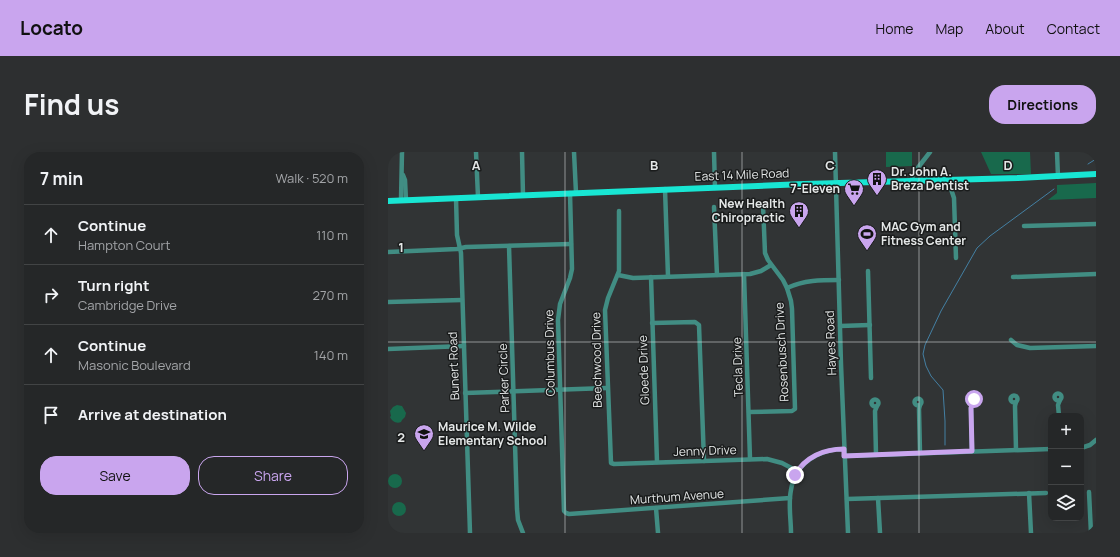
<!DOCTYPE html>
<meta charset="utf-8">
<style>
body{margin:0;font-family:Manrope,sans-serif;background:#2d2f30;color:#f1f3f6}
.controls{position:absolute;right:12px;bottom:12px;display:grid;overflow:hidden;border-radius:8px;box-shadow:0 4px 16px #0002}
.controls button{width:36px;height:36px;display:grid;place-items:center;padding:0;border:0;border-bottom:1px solid #424445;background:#252728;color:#f1f3f6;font:20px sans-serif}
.stop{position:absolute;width:12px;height:12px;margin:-9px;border:3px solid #c9a5ee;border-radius:50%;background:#fff}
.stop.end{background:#c9a5ee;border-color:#fff;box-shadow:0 1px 4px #0008}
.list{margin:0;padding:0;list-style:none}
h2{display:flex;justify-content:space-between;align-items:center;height:52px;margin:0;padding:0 16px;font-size:17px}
h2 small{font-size:13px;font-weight:400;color:#a3a5a8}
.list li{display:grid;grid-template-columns:26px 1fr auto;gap:12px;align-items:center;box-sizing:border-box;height:60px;padding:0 16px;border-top:1px solid #424445}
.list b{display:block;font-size:15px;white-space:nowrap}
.list p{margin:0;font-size:13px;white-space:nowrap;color:#a3a5a8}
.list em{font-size:13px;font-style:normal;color:#a3a5a8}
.actions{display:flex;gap:8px;padding:12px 16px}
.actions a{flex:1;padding:9px 0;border:1px solid #c9a5ee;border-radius:16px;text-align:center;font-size:14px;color:#c9a5ee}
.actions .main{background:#c9a5ee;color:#111}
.icon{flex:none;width:22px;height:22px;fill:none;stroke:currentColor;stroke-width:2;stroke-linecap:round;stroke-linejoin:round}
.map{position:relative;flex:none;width:708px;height:381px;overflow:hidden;border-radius:16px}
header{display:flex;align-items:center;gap:24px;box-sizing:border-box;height:56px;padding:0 20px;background:#c9a5ee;color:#111}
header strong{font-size:19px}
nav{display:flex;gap:22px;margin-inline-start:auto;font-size:14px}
.intro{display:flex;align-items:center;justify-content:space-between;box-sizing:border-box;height:96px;padding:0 24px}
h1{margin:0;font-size:28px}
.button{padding:10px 18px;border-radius:16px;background:#c9a5ee;color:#111;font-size:14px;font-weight:700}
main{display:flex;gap:24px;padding:0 24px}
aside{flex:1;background:#252728;border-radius:16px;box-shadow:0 4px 16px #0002}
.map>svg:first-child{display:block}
.green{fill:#18694c}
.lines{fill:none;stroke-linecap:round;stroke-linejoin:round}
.stream{stroke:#4480a4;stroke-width:1}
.minor{stroke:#418d83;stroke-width:4.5}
.major{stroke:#18e6d3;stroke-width:6}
.route{stroke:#c9a5ee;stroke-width:5}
.grid{fill:none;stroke:#e4e7e7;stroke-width:1;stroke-opacity:0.55}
.labels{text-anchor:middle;stroke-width:3;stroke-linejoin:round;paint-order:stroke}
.poi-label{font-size:12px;font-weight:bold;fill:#e4e7e7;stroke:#1a1c1c;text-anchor:start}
.street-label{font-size:12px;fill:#e4e7e7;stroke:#1a1c1c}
.grid-label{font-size:13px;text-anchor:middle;font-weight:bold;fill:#e4e7e7;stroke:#1a1c1c;stroke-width:3;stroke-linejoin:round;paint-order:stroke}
</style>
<header>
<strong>Locato</strong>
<nav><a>Home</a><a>Map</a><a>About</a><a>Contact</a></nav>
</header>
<div class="intro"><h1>Find us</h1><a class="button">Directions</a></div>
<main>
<aside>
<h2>7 min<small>Walk · 520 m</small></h2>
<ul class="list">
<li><svg class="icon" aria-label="ahead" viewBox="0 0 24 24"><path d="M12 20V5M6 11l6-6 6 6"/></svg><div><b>Continue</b><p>Hampton Court</p></div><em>110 m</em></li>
<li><svg class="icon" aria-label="right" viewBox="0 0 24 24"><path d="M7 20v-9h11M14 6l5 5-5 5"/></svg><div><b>Turn right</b><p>Cambridge Drive</p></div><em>270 m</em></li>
<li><svg class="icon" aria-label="ahead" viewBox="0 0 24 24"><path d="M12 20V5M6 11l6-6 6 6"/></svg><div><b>Continue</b><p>Masonic Boulevard</p></div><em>140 m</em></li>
<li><svg class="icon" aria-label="arrive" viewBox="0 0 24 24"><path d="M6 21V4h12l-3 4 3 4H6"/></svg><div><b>Arrive at destination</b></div></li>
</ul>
<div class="actions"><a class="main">Save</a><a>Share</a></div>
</aside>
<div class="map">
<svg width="708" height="381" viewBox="0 0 708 381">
<rect width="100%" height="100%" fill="#313435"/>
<!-- green -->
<g class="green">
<polygon points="498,0 524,0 524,14 498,15"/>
<polygon points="593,0 642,0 643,22 603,22"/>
<polygon points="708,31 708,46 660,48 669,41 669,33"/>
<path d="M9,253L14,254L18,261L17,265L14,268L13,270C8,272 4,269 2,265L3,264L2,259L5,255Z"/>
<circle cx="7" cy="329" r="7"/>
<circle cx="11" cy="357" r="7"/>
</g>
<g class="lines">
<!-- stream -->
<g class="stream">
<polyline points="700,12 708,7"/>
<polyline points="557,293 557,269 555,238 543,224 538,214 535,202 537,193 553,159 589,96 602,84 666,37"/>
</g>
<!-- minor -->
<g class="minor">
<polyline points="88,0 90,45"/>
<polyline points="134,0 135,43"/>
<polyline points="186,0 188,41"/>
<polyline points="326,0 327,36"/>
<polyline points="447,0 453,212 460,381"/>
<polyline points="669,0 670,25"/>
<polyline points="15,23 17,28 18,48"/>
<polyline points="524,28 525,22 542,0"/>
<polyline points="562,28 563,37 566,46 568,106"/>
<polyline points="277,37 280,124"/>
<polyline points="182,41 184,117 182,126 172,152 170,168 176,359 178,361 181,362 402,346"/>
<polyline points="68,46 69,83 73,101 82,381"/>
<polyline points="13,48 14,0"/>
<polyline points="326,55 329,123"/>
<polyline points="231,59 231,119 220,146 217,158 223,311 226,312 379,307 394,311 409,319"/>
<polyline points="636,74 708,72"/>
<polyline points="121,94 129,357 130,368 135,381"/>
<polyline points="0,100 69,97 78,95 183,92"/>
<polyline points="480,119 483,226"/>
<polyline points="356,122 362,307"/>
<polyline points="230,123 245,126 362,122 373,119 383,113"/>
<polyline points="263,125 269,310"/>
<polyline points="625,125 708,122"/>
<path d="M399,136C416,128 433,128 451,128"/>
<polyline points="0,150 74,148"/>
<polyline points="264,171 307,170 311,173 316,309"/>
<polyline points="452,174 482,173"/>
<polyline points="623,188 629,193 642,196 708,194"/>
<polyline points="0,197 76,194"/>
<polyline points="77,241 219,236"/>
<circle cx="670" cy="245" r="3.5"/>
<circle cx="626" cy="247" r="3.5"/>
<circle cx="583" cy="248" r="3.5"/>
<circle cx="530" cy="250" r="3.5"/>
<circle cx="487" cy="251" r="3.5"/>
<polyline points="361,260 404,259 407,257 404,157 403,149 399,136 395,128 380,108 377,101 375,53"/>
<polyline points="671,264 670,253 672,248"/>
<polyline points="693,296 702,293 708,288"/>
<polyline points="628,298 627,254 628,250"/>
<polyline points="584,299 583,256 585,251"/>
<polyline points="532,301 531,257 532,253"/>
<polyline points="488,303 487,259 489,254"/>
<polyline points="456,304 663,297"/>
<polyline points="701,340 703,381"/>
<polyline points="641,341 643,381"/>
<polyline points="490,346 492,381"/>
<polyline points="459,347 658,341"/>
<polyline points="268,356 270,381"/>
<path d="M403,381C403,367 400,352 403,338C407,311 431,297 456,297"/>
</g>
<!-- major -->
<polyline class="major" points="0,49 416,32 630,26 708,22"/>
</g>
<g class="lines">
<!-- route -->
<path class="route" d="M407,323C417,305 436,297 456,297V304L584,299L583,256L586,247"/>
</g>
<!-- grid -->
<path class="grid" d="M177,0V381M354,0V381M531,0V381M0,190H708"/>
<!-- icons -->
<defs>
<g id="building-pin" transform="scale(1)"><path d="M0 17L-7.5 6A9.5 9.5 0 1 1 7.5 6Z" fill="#c9a5ee" stroke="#1a1c1c"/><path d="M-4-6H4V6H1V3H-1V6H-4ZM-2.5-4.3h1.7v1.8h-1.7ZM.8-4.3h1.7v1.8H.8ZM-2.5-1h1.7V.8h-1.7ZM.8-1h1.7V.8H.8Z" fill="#111"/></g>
<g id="supermarket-pin" transform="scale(1)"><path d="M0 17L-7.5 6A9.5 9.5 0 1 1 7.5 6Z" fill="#c9a5ee" stroke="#1a1c1c"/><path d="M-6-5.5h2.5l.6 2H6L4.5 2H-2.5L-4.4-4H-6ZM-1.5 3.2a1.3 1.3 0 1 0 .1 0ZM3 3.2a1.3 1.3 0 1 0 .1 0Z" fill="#111"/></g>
<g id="stadium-pin" transform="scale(1)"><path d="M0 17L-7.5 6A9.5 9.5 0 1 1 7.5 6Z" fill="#c9a5ee" stroke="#1a1c1c"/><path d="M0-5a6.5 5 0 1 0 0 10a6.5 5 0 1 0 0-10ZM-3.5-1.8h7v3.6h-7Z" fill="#111"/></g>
<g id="school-pin" transform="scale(1)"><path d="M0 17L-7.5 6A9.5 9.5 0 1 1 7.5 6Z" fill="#c9a5ee" stroke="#1a1c1c"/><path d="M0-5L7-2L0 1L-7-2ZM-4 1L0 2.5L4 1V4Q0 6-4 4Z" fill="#111"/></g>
</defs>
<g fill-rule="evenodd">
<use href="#building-pin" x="489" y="27"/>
<use href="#supermarket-pin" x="466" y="37"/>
<use href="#building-pin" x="411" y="59"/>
<use href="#stadium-pin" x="479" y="82"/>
<use href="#school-pin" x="36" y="282"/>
</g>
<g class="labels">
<!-- poi labels -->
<g class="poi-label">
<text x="503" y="24">Dr. John A.<tspan x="503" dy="14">Breza Dentist</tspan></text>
<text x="452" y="41" text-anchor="end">7-Eleven</text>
<text x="397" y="56" text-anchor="end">New Health<tspan x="397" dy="14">Chiropractic</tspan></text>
<text x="493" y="79">MAC Gym and<tspan x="493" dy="14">Fitness Center</tspan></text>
<text x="50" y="279">Maurice M. Wilde<tspan x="50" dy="14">Elementary School</tspan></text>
</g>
<!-- street labels -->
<g class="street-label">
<text transform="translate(354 23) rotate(-2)" y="4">East 14 Mile Road</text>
<text transform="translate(443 191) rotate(-92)" y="4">Hayes Road</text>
<text transform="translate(394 200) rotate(-93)" y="4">Rosenbusch Drive</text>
<text transform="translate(162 201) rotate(-91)" y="4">Columbus Drive</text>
<text transform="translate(209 208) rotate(-91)" y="4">Beechwood Drive</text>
<text transform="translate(66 214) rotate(-92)" y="4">Bunert Road</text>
<text transform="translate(350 215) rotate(-92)" y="4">Tecla Drive</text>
<text transform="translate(256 218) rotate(-92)" y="4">Gloede Drive</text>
<text transform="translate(116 226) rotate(-92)" y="4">Parker Circle</text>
<text transform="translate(317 299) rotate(-2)" y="4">Jenny Drive</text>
<text transform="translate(289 345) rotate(-4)" y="4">Murthum Avenue</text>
</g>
</g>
<g class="grid-label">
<text x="88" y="18">A</text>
<text x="266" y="18">B</text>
<text x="442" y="18">C</text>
<text x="620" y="18">D</text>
<text x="13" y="100">1</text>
<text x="13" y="290">2</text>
</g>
</svg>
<div class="controls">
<button>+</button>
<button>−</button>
<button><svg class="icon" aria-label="layers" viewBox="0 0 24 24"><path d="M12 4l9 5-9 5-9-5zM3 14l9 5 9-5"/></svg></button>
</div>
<div class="stop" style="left:586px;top:247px"></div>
<div class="stop end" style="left:407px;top:323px"></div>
</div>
</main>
